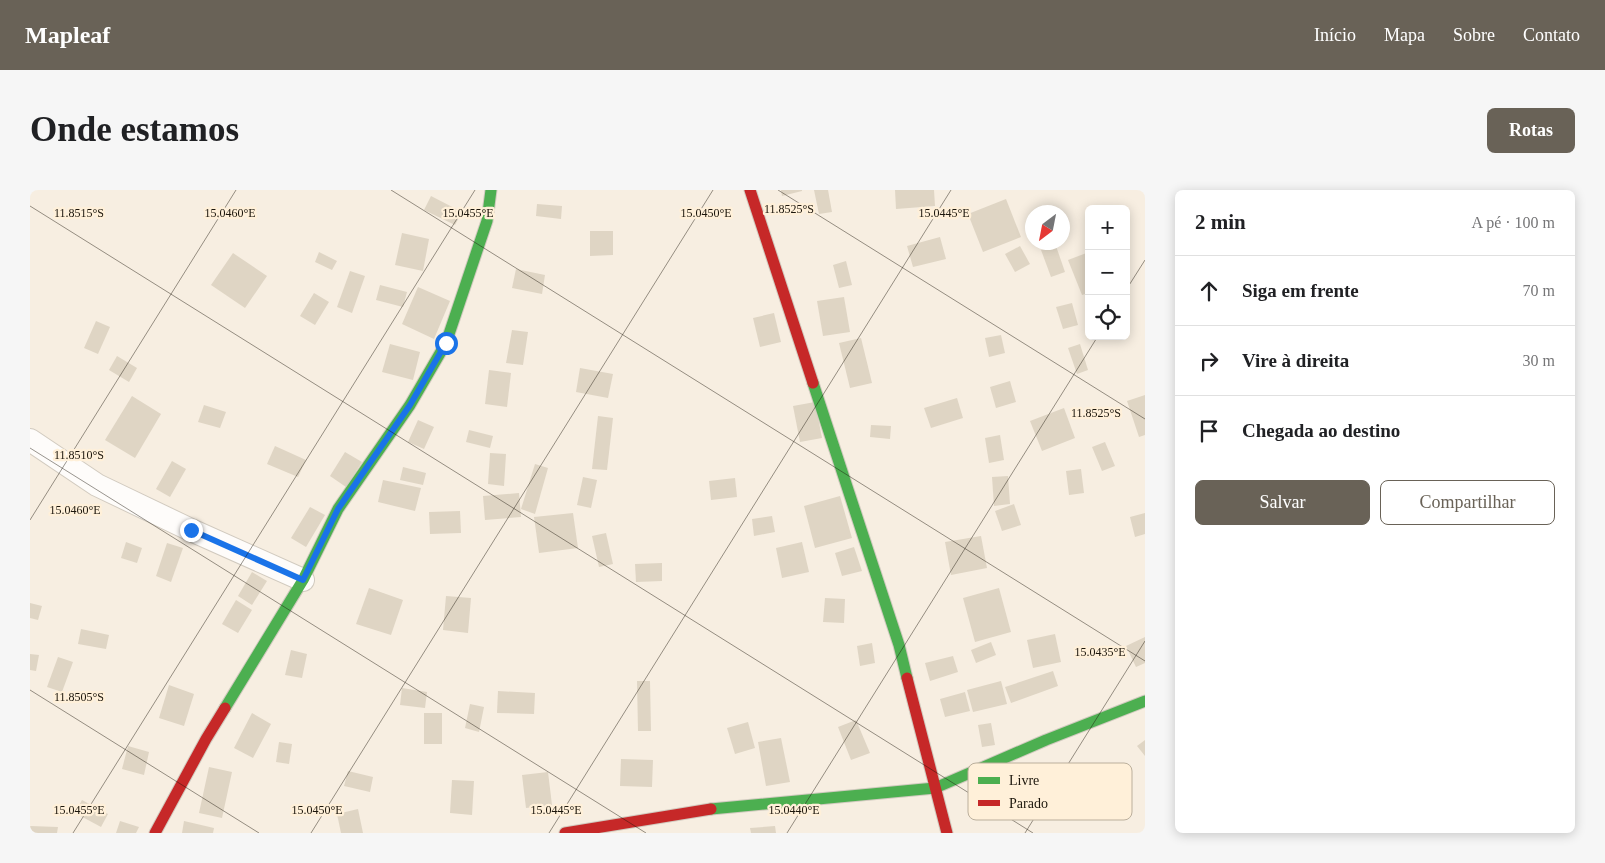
<!DOCTYPE html>
<html lang="pt">
<meta charset="utf-8">
<style>
body{margin:0;font-family:"Times New Roman",serif;background:#f6f6f6;color:#202124}
.controls{position:absolute;right:15px;top:15px;display:grid;overflow:hidden;border-radius:8px;box-shadow:0 2px 12px #0003}
.controls button{width:45px;height:45px;display:grid;place-items:center;padding:0;border:0;border-bottom:1px solid #e0e0e0;background:#fff;color:#202124;font:25px sans-serif}
.compass{position:absolute;left:995px;top:15px;width:45px;height:45px;border-radius:50%;background:#fff;box-shadow:0 2px 12px #0003;rotate:212deg}
.stop{position:absolute;width:15px;height:15px;margin:-11px;border:4px solid #1a73e8;border-radius:50%;background:#fff}
.stop.end{background:#1a73e8;border-color:#fff;box-shadow:0 1px 5px #0008}
.list{margin:0;padding:0;list-style:none}
h2{display:flex;justify-content:space-between;align-items:center;height:65px;margin:0;padding:0 20px;font-size:21px}
h2 small{font-size:16px;font-weight:400;color:#757577}
.list li{display:grid;grid-template-columns:32px 1fr auto;gap:15px;align-items:center;box-sizing:border-box;height:70px;padding:0 20px;border-top:1px solid #e0e0e0}
.list b{display:block;font-size:19px;white-space:nowrap}
.list em{font-size:16px;font-style:normal;color:#757577}
.actions{display:flex;gap:10px;padding:15px 20px}
.actions a{flex:1;padding:11px 0;border:1px solid #696257;border-radius:8px;text-align:center;font-size:18px;color:#696257}
.actions .main{background:#696257;color:#fff}
.icon{flex:none;width:28px;height:28px;fill:none;stroke:currentColor;stroke-width:2;stroke-linecap:round;stroke-linejoin:round}
.map{position:relative;flex:none;width:1115px;height:643px;overflow:hidden;border-radius:8px}
header{display:flex;align-items:center;gap:30px;box-sizing:border-box;height:70px;padding:0 25px;background:#696257;color:#fff}
header strong{font-size:24px}
nav{display:flex;gap:28px;margin-inline-start:auto;font-size:18px}
.intro{display:flex;align-items:center;justify-content:space-between;box-sizing:border-box;height:120px;padding:0 30px}
h1{margin:0;font-size:35px}
.button{padding:12px 22px;border-radius:8px;background:#696257;color:#fff;font-size:18px;font-weight:700}
main{display:flex;gap:30px;padding:0 30px}
aside{flex:1;background:#fff;border-radius:8px;box-shadow:0 2px 12px #0003}
.map>svg:first-child{display:block}
.building{fill:#dfd5c4}
.lines{fill:none;stroke-linecap:round;stroke-linejoin:round}
.street-casing{stroke:#d1cabf;stroke-width:24}
.fast-casing{stroke:#d1cabf;stroke-width:13}
.jam-casing{stroke:#d1cabf;stroke-width:13}
.street{stroke:#fefcfa;stroke-width:22}
.fast{stroke:#4caf50;stroke-width:11}
.jam{stroke:#c62828;stroke-width:11}
.route{stroke:#1a73e8;stroke-width:6}
.ticks{fill:none;stroke:#1c160c;stroke-width:1;stroke-opacity:0.45}
.key{fill:#fff0d9;stroke:#bbaf9c;stroke-width:1}
.key-label{font-size:14px;fill:#1c160c}
.ticks-label{font-size:12px;text-anchor:middle;fill:#1c160c;stroke:#fff0d9;stroke-width:4.5;stroke-linejoin:round;paint-order:stroke}
</style>
<header>
<strong>Mapleaf</strong>
<nav><a>Início</a><a>Mapa</a><a>Sobre</a><a>Contato</a></nav>
</header>
<div class="intro"><h1>Onde estamos</h1><a class="button">Rotas</a></div>
<main>
<div class="map">
<svg width="1115" height="643" viewBox="0 0 1115 643">
<rect width="100%" height="100%" fill="#f7eee1"/>
<!-- building -->
<g class="building">
<polygon points="751,0 772,0 772,1 752,6"/>
<polygon points="784,0 798,0 802,22 789,24"/>
<polygon points="865,0 904,0 905,16 866,19"/>
<polygon points="401,6 432,22 425,35 394,20"/>
<polygon points="976,9 991,47 953,62 938,24"/>
<polygon points="507,14 532,16 531,29 506,26"/>
<polygon points="560,41 583,41 583,65 560,66"/>
<polygon points="372,43 399,49 393,81 365,75"/>
<polygon points="910,47 916,69 883,77 877,56"/>
<polygon points="990,56 1000,74 985,82 975,64"/>
<polygon points="1026,56 1035,82 1021,87 1011,60"/>
<polygon points="289,62 307,71 302,80 285,72"/>
<polygon points="1059,62 1059,103 1052,105 1038,70"/>
<polygon points="203,63 237,86 215,118 181,95"/>
<polygon points="816,71 822,95 809,98 803,75"/>
<polygon points="486,79 515,85 512,104 482,98"/>
<polygon points="320,81 335,86 322,123 307,117"/>
<polygon points="350,95 377,102 373,117 346,110"/>
<polygon points="388,97 420,111 404,149 372,134"/>
<polygon points="284,103 299,112 285,135 270,126"/>
<polygon points="814,107 820,142 793,146 787,111"/>
<polygon points="1042,113 1048,135 1033,139 1026,117"/>
<polygon points="744,123 751,152 730,157 723,128"/>
<polygon points="66,131 80,137 68,164 54,158"/>
<polygon points="482,140 498,142 493,175 476,173"/>
<polygon points="971,145 975,163 959,167 955,148"/>
<polygon points="831,148 842,193 820,198 809,153"/>
<polygon points="360,154 390,162 383,190 352,182"/>
<polygon points="1050,154 1058,180 1047,184 1038,158"/>
<polygon points="87,166 107,178 99,192 79,180"/>
<polygon points="550,178 583,184 578,208 546,202"/>
<polygon points="459,180 481,183 477,217 455,214"/>
<polygon points="980,191 986,212 966,218 960,197"/>
<polygon points="1115,205 1115,245 1109,247 1097,211"/>
<polygon points="102,206 131,224 105,268 75,250"/>
<polygon points="927,208 933,228 901,238 894,218"/>
<polygon points="785,212 792,248 770,252 763,216"/>
<polygon points="174,215 196,222 190,238 168,232"/>
<polygon points="1034,218 1045,248 1012,261 1000,231"/>
<polygon points="568,226 583,228 577,280 562,279"/>
<polygon points="388,230 404,237 394,259 378,252"/>
<polygon points="841,235 861,236 860,249 840,247"/>
<polygon points="439,240 463,246 460,258 436,252"/>
<polygon points="970,245 974,270 959,273 955,248"/>
<polygon points="1075,252 1085,276 1072,281 1062,257"/>
<polygon points="245,256 276,270 268,287 237,274"/>
<polygon points="315,262 332,272 316,297 300,286"/>
<polygon points="460,263 476,264 474,296 458,294"/>
<polygon points="142,271 156,279 140,307 126,299"/>
<polygon points="505,274 518,278 505,324 491,319"/>
<polygon points="373,277 396,283 393,295 370,290"/>
<polygon points="1051,279 1054,303 1039,305 1036,281"/>
<polygon points="978,286 980,314 964,316 962,287"/>
<polygon points="553,287 567,290 561,318 547,315"/>
<polygon points="705,288 707,307 681,310 679,291"/>
<polygon points="353,290 391,298 385,321 348,312"/>
<polygon points="489,303 491,327 455,330 453,306"/>
<polygon points="810,306 822,348 785,358 774,316"/>
<polygon points="984,314 991,335 972,341 965,321"/>
<polygon points="280,317 295,325 276,357 261,348"/>
<polygon points="430,321 431,343 400,344 399,322"/>
<polygon points="543,323 548,358 509,363 504,327"/>
<polygon points="1115,323 1115,344 1105,347 1100,327"/>
<polygon points="742,326 745,342 724,346 722,329"/>
<polygon points="576,343 583,374 569,377 562,346"/>
<polygon points="951,346 957,378 921,385 915,352"/>
<polygon points="96,352 112,358 107,373 91,368"/>
<polygon points="772,352 779,382 752,388 746,358"/>
<polygon points="137,353 153,358 141,392 126,386"/>
<polygon points="824,357 832,381 812,386 805,363"/>
<polygon points="632,373 632,391 606,392 605,374"/>
<polygon points="222,382 237,391 222,415 208,406"/>
<polygon points="339,398 373,410 361,445 326,434"/>
<polygon points="969,398 981,442 945,452 933,408"/>
<polygon points="416,406 441,408 438,443 413,440"/>
<polygon points="795,408 815,409 814,433 793,432"/>
<polygon points="206,410 222,420 208,443 192,434"/>
<polygon points="0,413 12,416 8,430 0,428"/>
<polygon points="51,439 79,445 76,459 48,454"/>
<polygon points="1025,444 1031,472 1003,478 997,450"/>
<polygon points="1115,447 1115,473 1106,477 1096,456"/>
<polygon points="961,452 966,465 946,473 941,460"/>
<polygon points="842,453 845,473 830,476 827,456"/>
<polygon points="261,460 277,464 272,488 255,485"/>
<polygon points="0,464 9,465 6,481 0,480"/>
<polygon points="923,466 928,482 900,491 895,473"/>
<polygon points="28,467 43,472 32,502 17,497"/>
<polygon points="1023,481 1028,496 981,513 975,497"/>
<polygon points="607,491 620,491 621,541 608,541"/>
<polygon points="971,491 977,514 943,522 937,500"/>
<polygon points="139,495 164,504 154,536 129,528"/>
<polygon points="372,498 397,502 395,518 370,515"/>
<polygon points="468,501 505,503 504,524 467,523"/>
<polygon points="935,502 940,521 915,527 910,509"/>
<polygon points="440,514 454,517 449,542 435,538"/>
<polygon points="222,523 241,534 223,568 204,558"/>
<rect x="394" y="523" width="18" height="31"/>
<polygon points="826,530 840,563 821,570 808,537"/>
<polygon points="718,532 725,558 705,564 697,538"/>
<polygon points="961,533 965,555 952,557 948,535"/>
<polygon points="751,548 760,592 736,596 728,552"/>
<polygon points="1115,550 1115,566 1107,556"/>
<polygon points="249,552 262,554 259,574 246,572"/>
<polygon points="98,556 119,562 114,585 92,579"/>
<polygon points="591,569 623,570 622,597 590,596"/>
<polygon points="179,577 202,582 192,628 169,623"/>
<polygon points="318,581 343,587 340,602 314,596"/>
<polygon points="518,582 522,615 496,618 492,585"/>
<polygon points="422,590 444,591 442,625 420,623"/>
<polygon points="52,610 78,624 71,637 45,623"/>
<polygon points="328,619 333,643 311,643 307,624"/>
<polygon points="90,631 109,637 106,643 86,643"/>
<polygon points="154,631 184,638 183,643 152,643"/>
<polygon points="0,636 28,637 27,643 0,643"/>
<polygon points="745,636 746,643 721,643 720,638"/>
</g>
<g class="lines">
<!-- street casing -->
<g class="street-casing">
<polyline id="street" points="0,250 67,295 161,340 273,390"/>
</g>
<!-- fast casing -->
<g class="fast-casing">
<g id="fast">
<polyline points="783,193 869,455 877,488"/>
<polyline points="195,518 273,390 308,319 380,215 416,153 457,31 461,0"/>
<polyline points="681,619 905,598 1016,550 1115,511"/>
</g>
</g>
<!-- jam casing -->
<g class="jam-casing">
<g id="jam">
<polyline points="720,0 783,193"/>
<polyline points="877,488 917,643"/>
<polyline points="125,643 176,549 195,518"/>
<polyline points="535,643 681,619"/>
</g>
</g>
<!-- street -->
<use href="#street" class="street"/>
<!-- fast -->
<use href="#fast" class="fast"/>
<!-- jam -->
<use href="#jam" class="jam"/>
</g>
<g class="lines">
<!-- route -->
<polyline class="route" points="161,340 273,390 308,319 380,215 416,153"/>
</g>
<!-- ticks -->
<path class="ticks" d="M361,0L1115,471M748,0L1115,229M0,16L1003,643M1096,100L1115,70M0,258L616,643M0,330L206,0M0,500L229,643M43,643L445,0M281,643L683,0M519,643L921,0M757,643L1068,146M995,643L1115,451"/>
<!-- legend -->
<rect x="938" y="573" width="164" height="57" rx="8" class="key"/>
<rect x="948" y="587" width="22" height="7" fill="#4caf50"/>
<rect x="948" y="610" width="22" height="6" fill="#c62828"/>
<g class="key-label">
<text x="979" y="595">Livre</text>
<text x="979" y="618">Parado</text>
</g>
<g class="ticks-label">
<text x="759" y="23">11.8525°S</text>
<text x="49" y="27">11.8515°S</text>
<text x="200" y="27">15.0460°E</text>
<text x="438" y="27">15.0455°E</text>
<text x="676" y="27">15.0450°E</text>
<text x="914" y="27">15.0445°E</text>
<text x="1066" y="227">11.8525°S</text>
<text x="49" y="269">11.8510°S</text>
<text x="45" y="324">15.0460°E</text>
<text x="1070" y="466">15.0435°E</text>
<text x="49" y="511">11.8505°S</text>
<text x="49" y="624">15.0455°E</text>
<text x="287" y="624">15.0450°E</text>
<text x="526" y="624">15.0445°E</text>
<text x="764" y="624">15.0440°E</text>
</g>
</svg>
<div class="controls">
<button>+</button>
<button>−</button>
<button><svg class="icon" aria-label="locate" viewBox="0 0 24 24"><circle cx="12" cy="12" r="6"/><path d="M12 2v4M12 18v4M2 12h4M18 12h4"/></svg></button>
</div>
<svg class="compass" viewBox="-18 -18 36 36"><path d="M0-13l5 13h-10z" fill="#e53935"/><path d="M0 13l5-13h-10z" fill="#757577"/></svg>
<div class="stop" style="left:416px;top:153px"></div>
<div class="stop end" style="left:161px;top:340px"></div>
</div>
<aside>
<h2>2 min<small>A pé · 100 m</small></h2>
<ul class="list">
<li><svg class="icon" aria-label="ahead" viewBox="0 0 24 24"><path d="M12 20V5M6 11l6-6 6 6"/></svg><div><b>Siga em frente</b></div><em>70 m</em></li>
<li><svg class="icon" aria-label="right" viewBox="0 0 24 24"><path d="M7 20v-9h11M14 6l5 5-5 5"/></svg><div><b>Vire à direita</b></div><em>30 m</em></li>
<li><svg class="icon" aria-label="arrive" viewBox="0 0 24 24"><path d="M6 21V4h12l-3 4 3 4H6"/></svg><div><b>Chegada ao destino</b></div></li>
</ul>
<div class="actions"><a class="main">Salvar</a><a>Compartilhar</a></div>
</aside>
</main>
